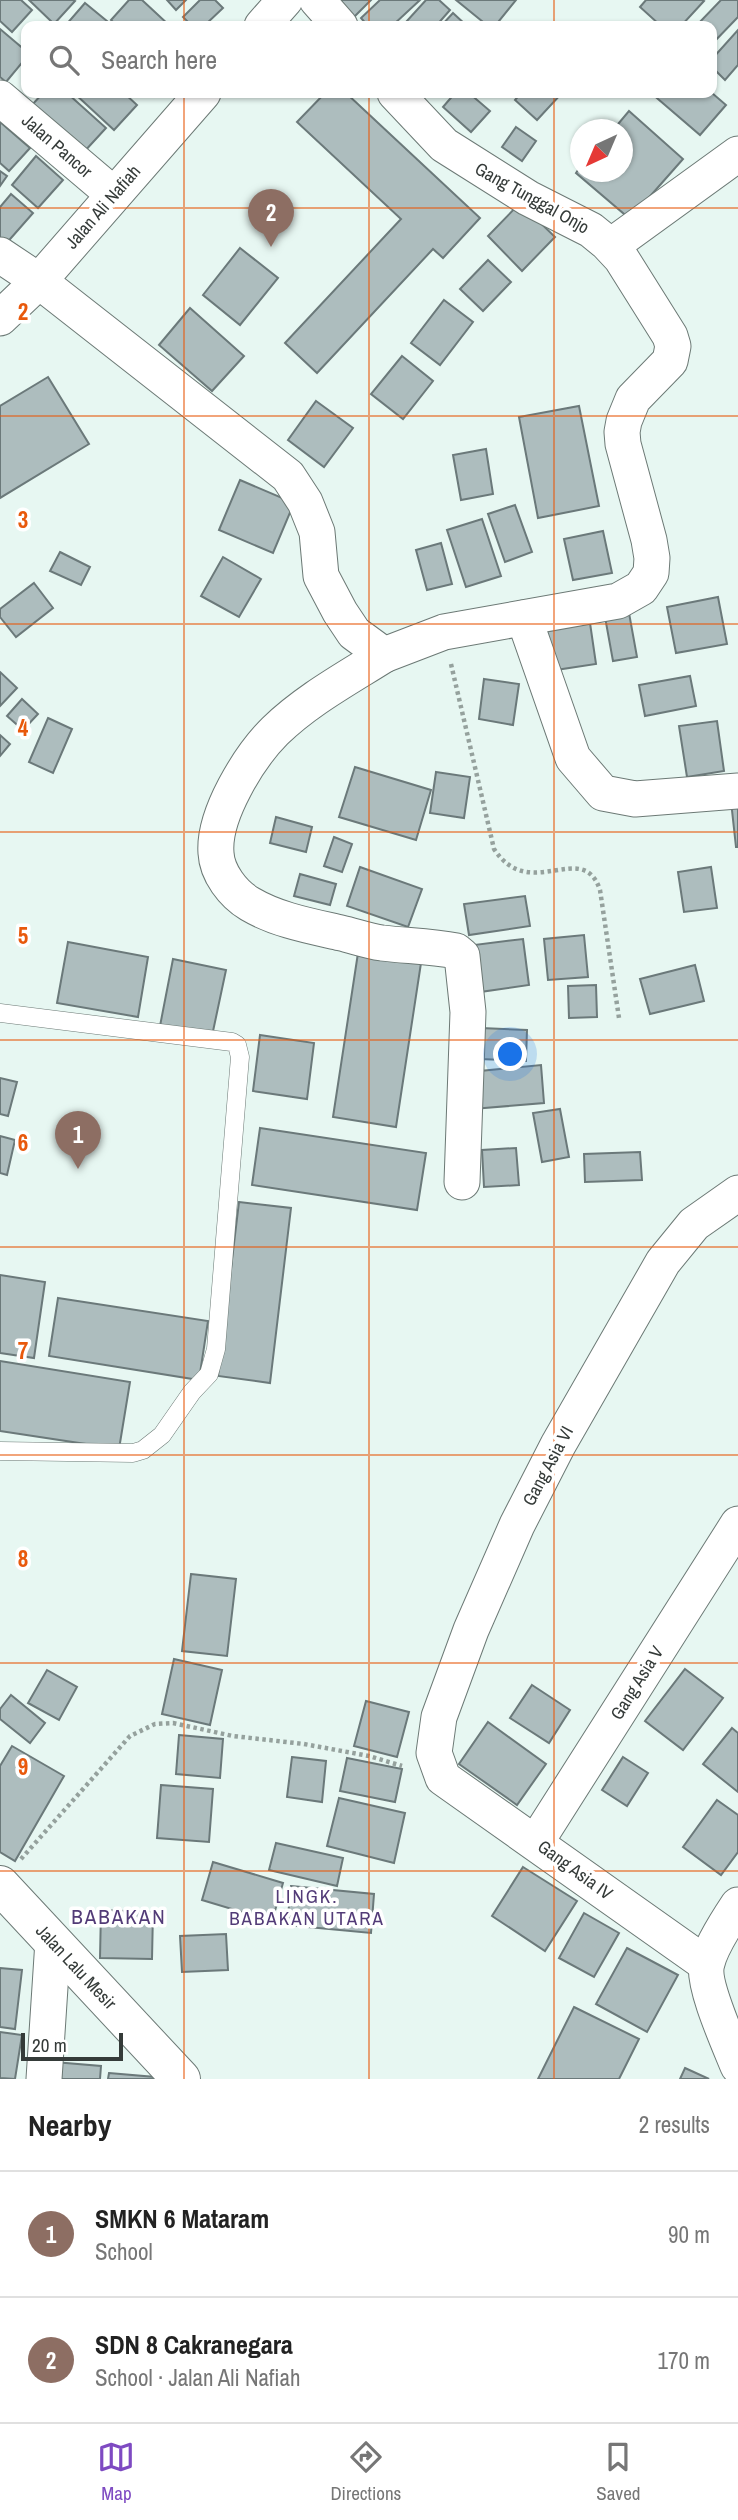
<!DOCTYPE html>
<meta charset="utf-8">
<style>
body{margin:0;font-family:"Archivo Narrow",sans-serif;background:#f6f6f6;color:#222}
.compass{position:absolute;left:570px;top:119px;width:63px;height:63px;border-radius:50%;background:#fff;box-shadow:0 2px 5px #0004;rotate:224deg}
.scale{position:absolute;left:21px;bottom:18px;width:102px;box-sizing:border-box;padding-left:7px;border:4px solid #353b39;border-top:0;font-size:19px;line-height:24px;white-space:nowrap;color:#353b39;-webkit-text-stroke:5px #fff;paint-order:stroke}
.you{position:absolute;left:511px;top:1055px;width:24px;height:24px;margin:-18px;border:5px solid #fff;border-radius:50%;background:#1a73e8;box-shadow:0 0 0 10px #1a73e833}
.badge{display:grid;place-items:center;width:46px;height:46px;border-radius:50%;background:#7e4ac2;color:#fff;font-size:23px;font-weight:700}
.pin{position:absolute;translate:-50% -58px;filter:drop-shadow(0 2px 4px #0008)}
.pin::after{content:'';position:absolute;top:37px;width:24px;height:21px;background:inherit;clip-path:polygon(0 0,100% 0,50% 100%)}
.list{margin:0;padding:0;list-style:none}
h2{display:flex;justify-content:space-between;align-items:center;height:91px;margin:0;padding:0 28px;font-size:30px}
h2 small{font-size:23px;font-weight:400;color:#767676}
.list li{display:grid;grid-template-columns:46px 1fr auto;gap:21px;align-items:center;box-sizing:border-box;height:126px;padding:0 28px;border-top:2px solid #e0e0e0}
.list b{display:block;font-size:26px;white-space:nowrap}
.list p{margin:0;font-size:23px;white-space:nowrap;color:#767676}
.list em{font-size:23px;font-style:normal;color:#767676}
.icon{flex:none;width:38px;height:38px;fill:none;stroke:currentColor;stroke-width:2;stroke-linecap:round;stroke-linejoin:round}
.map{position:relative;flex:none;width:738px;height:2079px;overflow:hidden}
.search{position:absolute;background:#fff;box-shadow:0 2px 5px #0004;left:21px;right:21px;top:21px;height:77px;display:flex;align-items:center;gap:18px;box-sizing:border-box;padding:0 24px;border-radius:14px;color:#767676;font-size:26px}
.sheet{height:343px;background:#fff}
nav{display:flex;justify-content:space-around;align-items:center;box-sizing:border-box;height:98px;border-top:2px solid #e0e0e0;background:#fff;font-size:19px;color:#767676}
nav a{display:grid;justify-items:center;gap:4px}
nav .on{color:#7e4ac2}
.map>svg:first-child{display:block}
.building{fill:#adbdbe;stroke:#6b797a;stroke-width:2}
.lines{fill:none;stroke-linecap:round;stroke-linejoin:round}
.lane-casing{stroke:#6c7975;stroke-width:19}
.street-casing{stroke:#6c7975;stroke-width:37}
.secondary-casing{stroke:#6c7975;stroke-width:40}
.path{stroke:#95a19d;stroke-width:4.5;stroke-dasharray:3.5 3.5;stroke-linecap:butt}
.lane{stroke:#fff;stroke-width:18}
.street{stroke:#fff;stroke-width:35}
.secondary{stroke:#fff;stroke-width:38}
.grid{fill:none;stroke:#e8590c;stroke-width:2;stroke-opacity:0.55}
.labels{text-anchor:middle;stroke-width:7;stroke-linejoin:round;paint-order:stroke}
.street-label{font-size:18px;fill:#353b39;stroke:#fff}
.neighbourhood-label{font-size:19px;letter-spacing:2px;fill:#523b77;stroke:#fff}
.quarter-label{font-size:21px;letter-spacing:2px;fill:#523b77;stroke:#fff}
.grid-label{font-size:23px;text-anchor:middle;font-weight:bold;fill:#e8590c;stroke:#fff;stroke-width:7;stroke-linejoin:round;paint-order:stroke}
</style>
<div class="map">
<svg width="738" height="2079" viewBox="0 0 738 2079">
<rect width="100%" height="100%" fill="#e7f7f2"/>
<!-- building -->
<g class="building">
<polygon points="0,0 21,0 32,10 12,32 0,21"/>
<polygon points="29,0 73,0 75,1 54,24"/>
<polygon points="129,0 142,0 170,26 117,26 111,20"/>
<polygon points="167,0 186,0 176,10"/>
<polygon points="200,0 215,0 223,8 204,26 192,26 183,17"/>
<polygon points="329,0 371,0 350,21"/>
<polygon points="380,0 420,0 392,26 368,26 361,18"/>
<polygon points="426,0 439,0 450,10 436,26 410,26 406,22"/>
<polygon points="456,0 516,0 495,26 488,26"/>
<polygon points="646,0 702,0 704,1 681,26 661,26 640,7"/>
<polygon points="721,0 738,0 738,17 712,44 712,26 696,26"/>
<polygon points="85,3 113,26 65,26"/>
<polygon points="453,13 467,26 441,26"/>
<polygon points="0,29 26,51 26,58 6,82 0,77"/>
<polygon points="738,30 738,65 725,80 712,67 712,59"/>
<polygon points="43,93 67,93 106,128 83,153 31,106"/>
<polygon points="74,93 124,93 137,105 114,130"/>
<polygon points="325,93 346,93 480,218 443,258 433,249 317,373 285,343 401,219 297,122"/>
<polygon points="455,93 469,93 490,111 471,132 443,107"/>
<polygon points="521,93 562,93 537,120 515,100"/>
<polygon points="651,93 712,93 726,105 700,135"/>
<polygon points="629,111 683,159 630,219 576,173 580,167 580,172 622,172 622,130 613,130"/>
<polygon points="0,122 30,148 9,171 0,163"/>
<polygon points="516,127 536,141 522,161 502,147"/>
<polygon points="36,156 63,180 38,208 12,185"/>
<polygon points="0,171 7,176 0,186"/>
<polygon points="11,194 33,213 4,246 0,242 0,207"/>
<polygon points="520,203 555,237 522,271 488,236"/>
<polygon points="240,248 278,278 240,325 203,295"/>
<polygon points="488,260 511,282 483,311 460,289"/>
<polygon points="444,300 473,322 440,365 411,343"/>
<polygon points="190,308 244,356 212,391 159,345"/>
<polygon points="402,356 433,381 403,419 371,394"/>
<polygon points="48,377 89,444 0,498 0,406"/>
<polygon points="316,401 353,428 324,467 288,440"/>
<polygon points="579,406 599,506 538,518 519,417"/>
<polygon points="486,449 493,494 461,500 453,455"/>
<polygon points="240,480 294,503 273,553 219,530"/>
<polygon points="515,505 532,552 505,562 488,514"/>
<polygon points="482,519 501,576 466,587 447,530"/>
<polygon points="603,531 612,573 573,580 564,539"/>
<polygon points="441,543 452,584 427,590 416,550"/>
<polygon points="60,552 90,567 81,585 50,571"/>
<polygon points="223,557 261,579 239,617 201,596"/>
<polygon points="34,583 53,608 16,637 0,617 0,609"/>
<polygon points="718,597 727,644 676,653 667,607"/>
<polygon points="629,613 637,657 613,661 605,617"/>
<polygon points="590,623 596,664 549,671 542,631"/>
<polygon points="0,672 17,688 0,706"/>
<polygon points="690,676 696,706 645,716 639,685"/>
<polygon points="484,679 519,684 513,725 479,719"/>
<polygon points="22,699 38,714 23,730 7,716"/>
<polygon points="48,718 72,729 53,773 29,762"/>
<polygon points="717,721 724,771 687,777 679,726"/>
<polygon points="0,735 10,744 0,756"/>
<polygon points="355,767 431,790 416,840 339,817"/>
<polygon points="436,772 470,777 464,818 430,813"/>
<polygon points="738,800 738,847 736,847 731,801"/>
<polygon points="276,817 312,827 306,852 270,843"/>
<polygon points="334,837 352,844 342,872 324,866"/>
<polygon points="360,867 422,889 408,927 347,906"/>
<polygon points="711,867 717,908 684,912 678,872"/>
<polygon points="300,874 336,884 330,905 294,896"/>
<polygon points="525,896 530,926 469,935 464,904"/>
<polygon points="584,935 588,977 548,980 544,939"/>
<polygon points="523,939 529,985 473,993 466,946"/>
<polygon points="68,942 148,957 138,1017 57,1003"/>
<polygon points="358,953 421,963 396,1127 333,1117"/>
<polygon points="173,959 226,970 212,1036 160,1026"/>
<polygon points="695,965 704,1001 650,1014 640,979"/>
<polygon points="596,985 597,1017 569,1018 568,986"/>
<polygon points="481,1028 527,1030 526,1061 480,1059"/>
<polygon points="260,1035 314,1043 307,1099 253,1091"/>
<polygon points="541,1065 544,1103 473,1109 470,1072"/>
<polygon points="0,1078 17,1082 8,1116 0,1114"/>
<polygon points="560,1109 569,1157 542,1162 533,1113"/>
<polygon points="260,1128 426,1153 417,1210 252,1185"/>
<polygon points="0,1136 15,1140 7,1175 0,1173"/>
<polygon points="516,1148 519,1185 484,1187 482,1150"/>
<polygon points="640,1152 642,1180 585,1182 584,1154"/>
<polygon points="239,1202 291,1208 270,1383 218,1376"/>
<polygon points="0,1275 45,1282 34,1358 0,1353"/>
<polygon points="58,1298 208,1321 199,1380 49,1356"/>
<polygon points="0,1361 130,1382 119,1449 0,1431"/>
<polygon points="191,1574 236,1579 227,1656 182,1651"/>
<polygon points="174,1659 222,1670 210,1725 162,1714"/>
<polygon points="685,1669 723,1698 683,1750 645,1721"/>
<polygon points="47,1670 77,1687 59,1720 28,1703"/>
<polygon points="532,1685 570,1710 549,1743 510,1718"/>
<polygon points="11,1695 45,1723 30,1743 0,1719 0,1709"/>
<polygon points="366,1701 409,1712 397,1757 354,1746"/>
<polygon points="488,1722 546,1764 517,1805 459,1764"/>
<polygon points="732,1728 738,1733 738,1792 703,1764"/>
<polygon points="179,1735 223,1739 220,1778 176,1774"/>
<polygon points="12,1746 64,1776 15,1861 0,1852 0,1766"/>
<polygon points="292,1757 326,1761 322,1802 287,1797"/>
<polygon points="623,1757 648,1773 627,1806 602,1790"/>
<polygon points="347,1758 402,1769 395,1802 340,1791"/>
<polygon points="161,1785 213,1789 209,1842 157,1838"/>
<polygon points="339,1798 405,1813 394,1863 327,1846"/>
<polygon points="717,1800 738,1815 738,1852 721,1875 683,1847"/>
<polygon points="276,1843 343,1858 337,1886 269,1870"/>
<polygon points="213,1862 283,1883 272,1921 202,1900"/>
<polygon points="523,1867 577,1901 545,1951 492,1916"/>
<polygon points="291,1886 374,1894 371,1933 287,1925"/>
<polygon points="101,1910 153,1912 152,1959 100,1958"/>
<polygon points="584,1913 619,1933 594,1977 559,1958"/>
<polygon points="226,1934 228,1970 182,1972 180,1936"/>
<polygon points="627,1948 678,1975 647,2032 596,2004"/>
<polygon points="0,1968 22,1970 15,2029 0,2027"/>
<polygon points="574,2007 639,2039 619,2079 538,2079"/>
<polygon points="0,2032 22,2035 15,2079 0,2078"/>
<polygon points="54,2062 101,2066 100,2079 53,2079"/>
<polygon points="685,2068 709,2079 680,2079"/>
<polygon points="109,2073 155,2077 155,2079 108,2079"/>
</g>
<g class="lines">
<!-- lane casing -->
<g class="lane-casing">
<polyline id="lane" points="0,1013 232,1042 237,1045 240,1057 216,1349 209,1374 192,1392 162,1435 143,1450 133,1453 0,1451"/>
</g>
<!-- street casing -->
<g class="street-casing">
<g id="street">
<polyline points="317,0 340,26"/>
<polyline points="262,26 285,0"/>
<polyline points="0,98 113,194"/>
<polyline points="611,246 738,154"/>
<polyline points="0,255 39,281 288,476 305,502 317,532 321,576 340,612 354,633 384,655 444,632 618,601 641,588 651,573 652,558 649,540 623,444 622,432 624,421 633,399 670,361 673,346 670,336 621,258 607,243 591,230 528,198 444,145 395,93"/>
<polyline points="0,318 39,281 203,93"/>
<polyline points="524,618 573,758 603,793 635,799 738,791"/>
<path d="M384,655C346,679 307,700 275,731C249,757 213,815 216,853C217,873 233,894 250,904C277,920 310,926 341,933C354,936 368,941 382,943C407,946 431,946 456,951L462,956L468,1012L462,1182"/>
<polyline points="536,1842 738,1524"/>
<path d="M738,1905C728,1920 711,1946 707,1963C701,1982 730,2046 738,2066"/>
<polyline points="706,1964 443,1778 434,1753 439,1717 471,1630 517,1525 558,1445 663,1262 694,1224 738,1193"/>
<polyline points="44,2079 53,1941"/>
</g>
</g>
<!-- secondary casing -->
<g class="secondary-casing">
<polyline id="secondary" points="0,1885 181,2079"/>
</g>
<!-- path -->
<g class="path">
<path d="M451,664L494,849C530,904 583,838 600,890L619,1018"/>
<polyline points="21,1859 130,1736 155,1724 173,1723 233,1736 304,1744 369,1756 402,1766"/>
</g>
<!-- lane -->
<use href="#lane" class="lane"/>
<!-- street -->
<use href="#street" class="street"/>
<!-- secondary -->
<use href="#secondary" class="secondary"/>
</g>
<!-- grid -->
<path class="grid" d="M184,0V26M369,0V26M554,0V26M184,93V2079M369,93V2079M554,93V2079M0,208H738M0,416H738M0,624H738M0,832H738M0,1040H738M0,1247H738M0,1455H738M0,1663H738M0,1871H738"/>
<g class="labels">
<!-- street labels -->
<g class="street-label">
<text transform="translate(57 146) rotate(41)" y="6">Jalan Pancor</text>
<text transform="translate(532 198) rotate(29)" y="6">Gang Tunggal Onjo</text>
<text transform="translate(103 207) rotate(-49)" y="6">Jalan Ali Nafiah</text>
<text transform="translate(548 1466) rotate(-62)" y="6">Gang Asia VI</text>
<text transform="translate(637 1683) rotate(-58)" y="6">Gang Asia V</text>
<text transform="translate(575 1870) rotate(36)" y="6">Gang Asia IV</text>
<text transform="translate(76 1967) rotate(47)" y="6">Jalan Lalu Mesir</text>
</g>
<!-- neighbourhood labels -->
<g class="neighbourhood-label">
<text x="307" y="1903">LINGK.<tspan x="307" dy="22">BABAKAN UTARA</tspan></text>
</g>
<!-- quarter labels -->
<g class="quarter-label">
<text x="119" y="1924">BABAKAN</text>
</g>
</g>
<g class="grid-label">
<text x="23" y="320">2</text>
<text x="23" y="528">3</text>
<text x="23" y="736">4</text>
<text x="23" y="944">5</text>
<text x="23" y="1151">6</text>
<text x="23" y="1359">7</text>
<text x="23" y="1567">8</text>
<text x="23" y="1775">9</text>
</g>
</svg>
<svg class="compass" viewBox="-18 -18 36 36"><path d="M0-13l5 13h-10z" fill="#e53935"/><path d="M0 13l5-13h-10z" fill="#767676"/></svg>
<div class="scale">20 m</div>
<div class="you"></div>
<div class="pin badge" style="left:78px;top:1169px;background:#8d6e63">1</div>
<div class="pin badge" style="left:271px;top:247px;background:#8d6e63">2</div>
<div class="search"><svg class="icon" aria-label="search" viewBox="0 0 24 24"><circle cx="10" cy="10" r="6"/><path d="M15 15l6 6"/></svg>Search here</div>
</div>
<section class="sheet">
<h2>Nearby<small>2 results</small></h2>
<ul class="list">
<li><span class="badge" style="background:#8d6e63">1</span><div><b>SMKN 6 Mataram</b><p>School</p></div><em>90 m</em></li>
<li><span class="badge" style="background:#8d6e63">2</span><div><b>SDN 8 Cakranegara</b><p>School · Jalan Ali Nafiah</p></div><em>170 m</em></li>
</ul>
</section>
<nav>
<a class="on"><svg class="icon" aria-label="map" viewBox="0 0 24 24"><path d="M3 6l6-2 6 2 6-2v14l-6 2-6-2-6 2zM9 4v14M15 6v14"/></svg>Map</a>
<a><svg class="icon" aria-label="directions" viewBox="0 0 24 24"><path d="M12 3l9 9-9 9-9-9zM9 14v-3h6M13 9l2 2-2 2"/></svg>Directions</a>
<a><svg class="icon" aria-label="saved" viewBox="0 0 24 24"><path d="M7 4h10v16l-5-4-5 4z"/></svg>Saved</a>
</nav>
